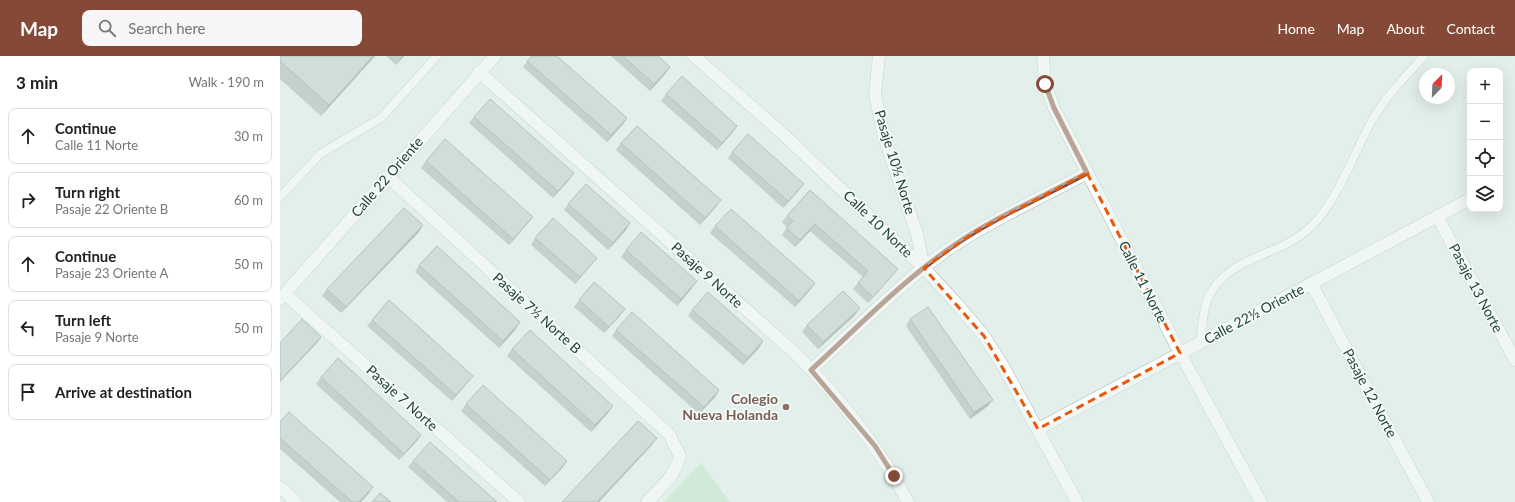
<!DOCTYPE html>
<meta charset="utf-8">
<style>
body{margin:0;font-family:Lato,sans-serif;background:#f6f6f6;color:#222}
.controls{position:absolute;right:12px;top:12px;display:grid;overflow:hidden;border-radius:8px;box-shadow:0 4px 16px #0002}
.controls button{width:36px;height:36px;display:grid;place-items:center;padding:0;border:0;border-bottom:1px solid #e0e0e0;background:#fff;color:#222;font:20px sans-serif}
.compass{position:absolute;left:1139px;top:12px;width:36px;height:36px;border-radius:50%;background:#fff;box-shadow:0 4px 16px #0002;rotate:24deg}
.stop{position:absolute;width:12px;height:12px;margin:-9px;border:3px solid #854a37;border-radius:50%;background:#fff}
.stop.end{background:#854a37;border-color:#fff;box-shadow:0 1px 4px #0008}
.list{margin:0;padding:0;list-style:none}
h2{display:flex;justify-content:space-between;align-items:center;height:52px;margin:0;padding:0 16px;font-size:17px}
h2 small{font-size:13px;font-weight:400;color:#767676}
.list li{display:grid;grid-template-columns:26px 1fr auto;gap:12px;align-items:center;box-sizing:border-box;height:56px;margin:0 8px 8px;padding:0 8px;border:1px solid #e0e0e0;border-radius:8px}
.list b{display:block;font-size:15px;white-space:nowrap}
.list p{margin:0;font-size:13px;white-space:nowrap;color:#767676}
.list em{font-size:13px;font-style:normal;color:#767676}
.icon{flex:none;width:22px;height:22px;fill:none;stroke:currentColor;stroke-width:2;stroke-linecap:round;stroke-linejoin:round}
.map{position:relative;flex:none;width:1235px;height:446px;overflow:hidden}
header{display:flex;align-items:center;gap:24px;box-sizing:border-box;height:56px;padding:0 20px;background:#854a37;color:#fff}
header strong{font-size:19px}
nav{display:flex;gap:22px;margin-inline-start:auto;font-size:14px}
.search{width:280px;height:36px;background:#f6f6f6;display:flex;align-items:center;gap:10px;box-sizing:border-box;padding:0 14px;border-radius:8px;color:#767676;font-size:15px}
main{display:flex}
aside{flex:1;background:#fff}
.map>svg:first-child{display:block}
.green{fill:#bae2c5}
.lines{fill:none;stroke-linecap:round;stroke-linejoin:round}
.service-casing{stroke:#a5b8b1;stroke-width:9}
.minor-casing{stroke:#a5b8b1;stroke-width:13}
.tertiary-casing{stroke:#a5b8b1;stroke-width:13}
.service{stroke:#fff;stroke-width:8}
.minor{stroke:#fff;stroke-width:12}
.tertiary{stroke:#fff;stroke-width:12}
.wall{fill:#9eaea8}
.shaded-wall{fill:#818d88}
.building{fill:#b8cac3;stroke:#818d88}
.route{stroke:#854a37;stroke-width:5}
.marked{fill:none;stroke:#e8590c;stroke-width:3;stroke-dasharray:8 5;stroke-linejoin:round}
.education-dot{fill:#8d6e63;stroke:#f4faf7;stroke-width:1.5}
.labels{text-anchor:middle;stroke-width:3.5;stroke-linejoin:round;paint-order:stroke}
.street-label{font-size:14px;fill:#204339;stroke:#f4faf7}
.education-label{font-size:14px;font-weight:bold;fill:#785e54;stroke:#f4faf7;text-anchor:end}
</style>
<header>
<strong>Map</strong>
<div class="search"><svg class="icon" aria-label="search" viewBox="0 0 24 24"><circle cx="10" cy="10" r="6"/><path d="M15 15l6 6"/></svg>Search here</div>
<nav><a>Home</a><a>Map</a><a>About</a><a>Contact</a></nav>
</header>
<main>
<aside>
<h2>3 min<small>Walk · 190 m</small></h2>
<ul class="list">
<li><svg class="icon" aria-label="ahead" viewBox="0 0 24 24"><path d="M12 20V5M6 11l6-6 6 6"/></svg><div><b>Continue</b><p>Calle 11 Norte</p></div><em>30 m</em></li>
<li><svg class="icon" aria-label="right" viewBox="0 0 24 24"><path d="M7 20v-9h11M14 6l5 5-5 5"/></svg><div><b>Turn right</b><p>Pasaje 22 Oriente B</p></div><em>60 m</em></li>
<li><svg class="icon" aria-label="ahead" viewBox="0 0 24 24"><path d="M12 20V5M6 11l6-6 6 6"/></svg><div><b>Continue</b><p>Pasaje 23 Oriente A</p></div><em>50 m</em></li>
<li><svg class="icon" aria-label="left" viewBox="0 0 24 24"><path d="M17 20v-9H6M10 6l-5 5 5 5"/></svg><div><b>Turn left</b><p>Pasaje 9 Norte</p></div><em>50 m</em></li>
<li><svg class="icon" aria-label="arrive" viewBox="0 0 24 24"><path d="M6 21V4h12l-3 4 3 4H6"/></svg><div><b>Arrive at destination</b></div></li>
</ul>
</aside>
<div class="map">
<svg width="1235" height="446" viewBox="0 0 1235 446">
<rect width="100%" height="100%" fill="#e3efea"/>
<!-- green -->
<polygon class="green" points="421,407 450,446 384,446"/>
<g class="lines">
<!-- service casing -->
<g class="service-casing">
<g id="service">
<polyline points="0,141 40,98 101,62 157,0"/>
<path d="M920,287C922,274 923,253 928,242C948,200 994,202 1026,175C1056,151 1074,95 1094,61C1108,38 1126,20 1144,0"/>
</g>
</g>
<!-- minor casing -->
<g class="minor-casing">
<g id="minor">
<polyline points="599,0 595,38 604,81 637,178 644,212"/>
<polyline points="763,0 765,28 774,52 900,297 981,446"/>
<path d="M199,16L515,297C559,341 599,391 628,446"/>
<path d="M107,120L389,378L400,400C395,420 381,431 367,446"/>
<polyline points="1157,160 1235,304"/>
<polyline points="1031,227 1148,446"/>
<polyline points="5,238 239,446"/>
<polyline points="0,243 215,0"/>
<path d="M531,314C577,272 622,225 673,190C715,162 763,141 807,117"/>
<polyline points="758,373 1190,143"/>
<polyline points="0,431 16,446"/>
</g>
</g>
<!-- tertiary casing -->
<g class="tertiary-casing">
<polyline id="tertiary" points="414,0 503,78 644,212 676,247 704,280 723,310 797,446"/>
</g>
<!-- service -->
<use href="#service" class="service"/>
<!-- minor -->
<use href="#minor" class="minor"/>
<!-- tertiary -->
<use href="#tertiary" class="tertiary"/>
</g>
<!-- wall -->
<g class="wall">
<polygon points="0,0 95,0 41,60 0,23"/>
<polygon points="106,0 124,0 116,9"/>
<polygon points="331,0 378,0 390,11 386,17 370,35"/>
<polygon points="247,5 347,62 343,68 327,86 243,11"/>
<polygon points="386,38 457,70 453,76 437,94 381,45"/>
<polygon points="194,61 289,124 273,142 189,67"/>
<polygon points="341,87 436,151 420,169 336,94"/>
<polygon points="452,96 519,134 503,152 448,102"/>
<polygon points="146,105 253,161 248,167 229,189 141,112"/>
<polygon points="530,134 618,213 613,219 588,247 573,233 583,221 530,175 515,191 502,179 507,171 502,166 507,160"/>
<polygon points="288,148 346,174 328,194 284,154"/>
<polygon points="435,170 535,227 530,234 515,251 430,177"/>
<polygon points="139,176 61,257 42,240 47,233"/>
<polygon points="255,182 312,208 295,228 251,189"/>
<polygon points="346,194 412,232 397,250 341,201"/>
<polygon points="139,209 236,273 219,292 135,216"/>
<polygon points="299,244 340,260 324,277 294,251"/>
<polygon points="412,254 483,285 479,292 463,309 408,260"/>
<polygon points="575,259 538,293 522,276 527,269"/>
<polygon points="630,263 708,350 690,363 626,270"/>
<polygon points="92,264 188,326 172,345 87,270"/>
<polygon points="336,274 439,334 435,341 419,358 332,280"/>
<polygon points="232,293 333,350 328,357 311,376 227,300"/>
<polygon points="41,321 137,385 119,404 36,328"/>
<polygon points="186,348 287,405 282,412 265,430 181,355"/>
<polygon points="0,366 89,437 81,446 60,446 0,393"/>
<polygon points="133,405 217,446 167,446 128,411"/>
</g>
<!-- shaded-wall -->
<g class="shaded-wall">
<polygon points="93,0 95,0 41,60 49,49"/>
<polygon points="122,0 124,0 116,9"/>
<polygon points="390,11 386,17 370,35 374,28"/>
<polygon points="347,62 343,68 327,86 331,79"/>
<polygon points="457,70 453,76 437,94 442,87"/>
<polygon points="294,117 289,124 273,142 278,135"/>
<polygon points="524,128 519,134 503,152 508,145"/>
<polygon points="441,144 436,151 420,169 425,162"/>
<polygon points="253,161 248,167 229,189 233,183"/>
<polygon points="350,167 346,174 328,194 333,187"/>
<polygon points="535,168 530,175 515,191 520,184"/>
<polygon points="143,169 139,176 61,257 66,251"/>
<polygon points="317,202 312,208 295,228 300,221"/>
<polygon points="618,213 613,219 588,247 593,241"/>
<polygon points="417,225 412,232 397,250 401,243"/>
<polygon points="535,227 530,234 515,251 519,245"/>
<polygon points="580,252 575,259 538,293 543,286"/>
<polygon points="345,253 340,260 324,277 329,271"/>
<polygon points="240,266 236,273 219,292 223,285"/>
<polygon points="41,281 37,287 0,326 0,325"/>
<polygon points="483,285 479,292 463,309 468,302"/>
<polygon points="193,320 188,326 172,345 176,339"/>
<polygon points="439,334 435,341 419,358 424,351"/>
<polygon points="713,344 708,350 690,363 694,356"/>
<polygon points="333,350 328,357 311,376 315,369"/>
<polygon points="141,379 137,385 119,404 124,398"/>
<polygon points="377,382 372,389 319,446 317,446"/>
<polygon points="287,405 282,412 265,430 270,424"/>
<polygon points="93,431 89,437 81,446 79,446"/>
</g>
<!-- building -->
<g class="building">
<polygon points="0,0 93,0 49,49 0,5"/>
<polygon points="252,0 277,0 347,62 331,79 247,5"/>
<polygon points="343,0 378,0 390,11 374,28"/>
<polygon points="402,20 457,70 442,87 386,38"/>
<polygon points="210,43 294,117 278,135 194,61"/>
<polygon points="357,70 441,144 425,162 341,87"/>
<polygon points="468,78 524,128 508,145 452,96"/>
<polygon points="165,83 253,161 233,183 146,105"/>
<polygon points="306,128 350,167 333,187 288,148"/>
<polygon points="530,134 618,213 593,241 578,227 588,215 535,168 520,184 506,172 513,165 507,160"/>
<polygon points="124,152 143,169 66,251 47,233"/>
<polygon points="451,153 535,227 519,245 435,170"/>
<polygon points="273,162 317,202 300,221 255,182"/>
<polygon points="361,176 417,225 401,243 346,194"/>
<polygon points="157,190 240,266 223,285 139,209"/>
<polygon points="314,226 345,253 329,271 299,244"/>
<polygon points="563,235 580,252 543,286 527,269"/>
<polygon points="428,236 483,285 468,302 412,254"/>
<polygon points="109,244 193,320 176,339 92,264"/>
<polygon points="648,251 713,344 694,356 630,263"/>
<polygon points="352,256 439,334 424,351 336,274"/>
<polygon points="22,263 41,281 0,325 0,287"/>
<polygon points="250,274 333,350 315,369 232,293"/>
<polygon points="58,302 141,379 124,398 41,321"/>
<polygon points="203,329 287,405 270,424 186,348"/>
<polygon points="9,356 93,431 79,446 72,446 0,382 0,366"/>
<polygon points="358,365 377,382 317,446 282,446"/>
<polygon points="150,386 217,446 179,446 133,405"/>
<polygon points="100,437 111,446 92,446"/>
</g>
<g class="lines">
<!-- route -->
<path class="route" d="M614,420L595,390L531,314C577,272 622,225 673,190C715,161 763,141 807,117L774,52L765,28"/>
</g>
<!-- marked area -->
<path d="M0 0H1235V446H0ZM807,117L900,297L758,373L704,280L644,212L695,176Z" fill="#e3efea" fill-opacity=".55" fill-rule="evenodd"/>
<path class="marked" d="M807,117L900,297L758,373L704,280L644,212L695,176Z"/>
<!-- markers -->
<circle class="education-dot" cx="506" cy="351" r="4"/>
<g class="labels">
<!-- street labels -->
<g class="street-label">
<text transform="translate(615 106) rotate(73)" y="5">Pasaje 10½ Norte</text>
<text transform="translate(107 121) rotate(-49)" y="5">Calle 22 Oriente</text>
<text transform="translate(598 168) rotate(44)" y="5">Calle 10 Norte</text>
<text transform="translate(427 219) rotate(42)" y="5">Pasaje 9 Norte</text>
<text transform="translate(863 226) rotate(63)" y="5">Calle 11 Norte</text>
<text transform="translate(1196 232) rotate(62)" y="5">Pasaje 13 Norte</text>
<text transform="translate(257 257) rotate(42)" y="5">Pasaje 7½ Norte B</text>
<text transform="translate(974 258) rotate(-28)" y="5">Calle 22½ Oriente</text>
<text transform="translate(1090 337) rotate(62)" y="5">Pasaje 12 Norte</text>
<text transform="translate(122 342) rotate(42)" y="5">Pasaje 7 Norte</text>
</g>
<!-- education labels -->
<g class="education-label">
<text x="498" y="348">Colegio<tspan x="498" dy="16">Nueva Holanda</tspan></text>
</g>
</g>
</svg>
<div class="controls">
<button>+</button>
<button>−</button>
<button><svg class="icon" aria-label="locate" viewBox="0 0 24 24"><circle cx="12" cy="12" r="6"/><path d="M12 2v4M12 18v4M2 12h4M18 12h4"/></svg></button>
<button><svg class="icon" aria-label="layers" viewBox="0 0 24 24"><path d="M12 4l9 5-9 5-9-5zM3 14l9 5 9-5"/></svg></button>
</div>
<svg class="compass" viewBox="-18 -18 36 36"><path d="M0-13l5 13h-10z" fill="#e53935"/><path d="M0 13l5-13h-10z" fill="#767676"/></svg>
<div class="stop" style="left:765px;top:28px"></div>
<div class="stop end" style="left:614px;top:420px"></div>
</div>
</main>
